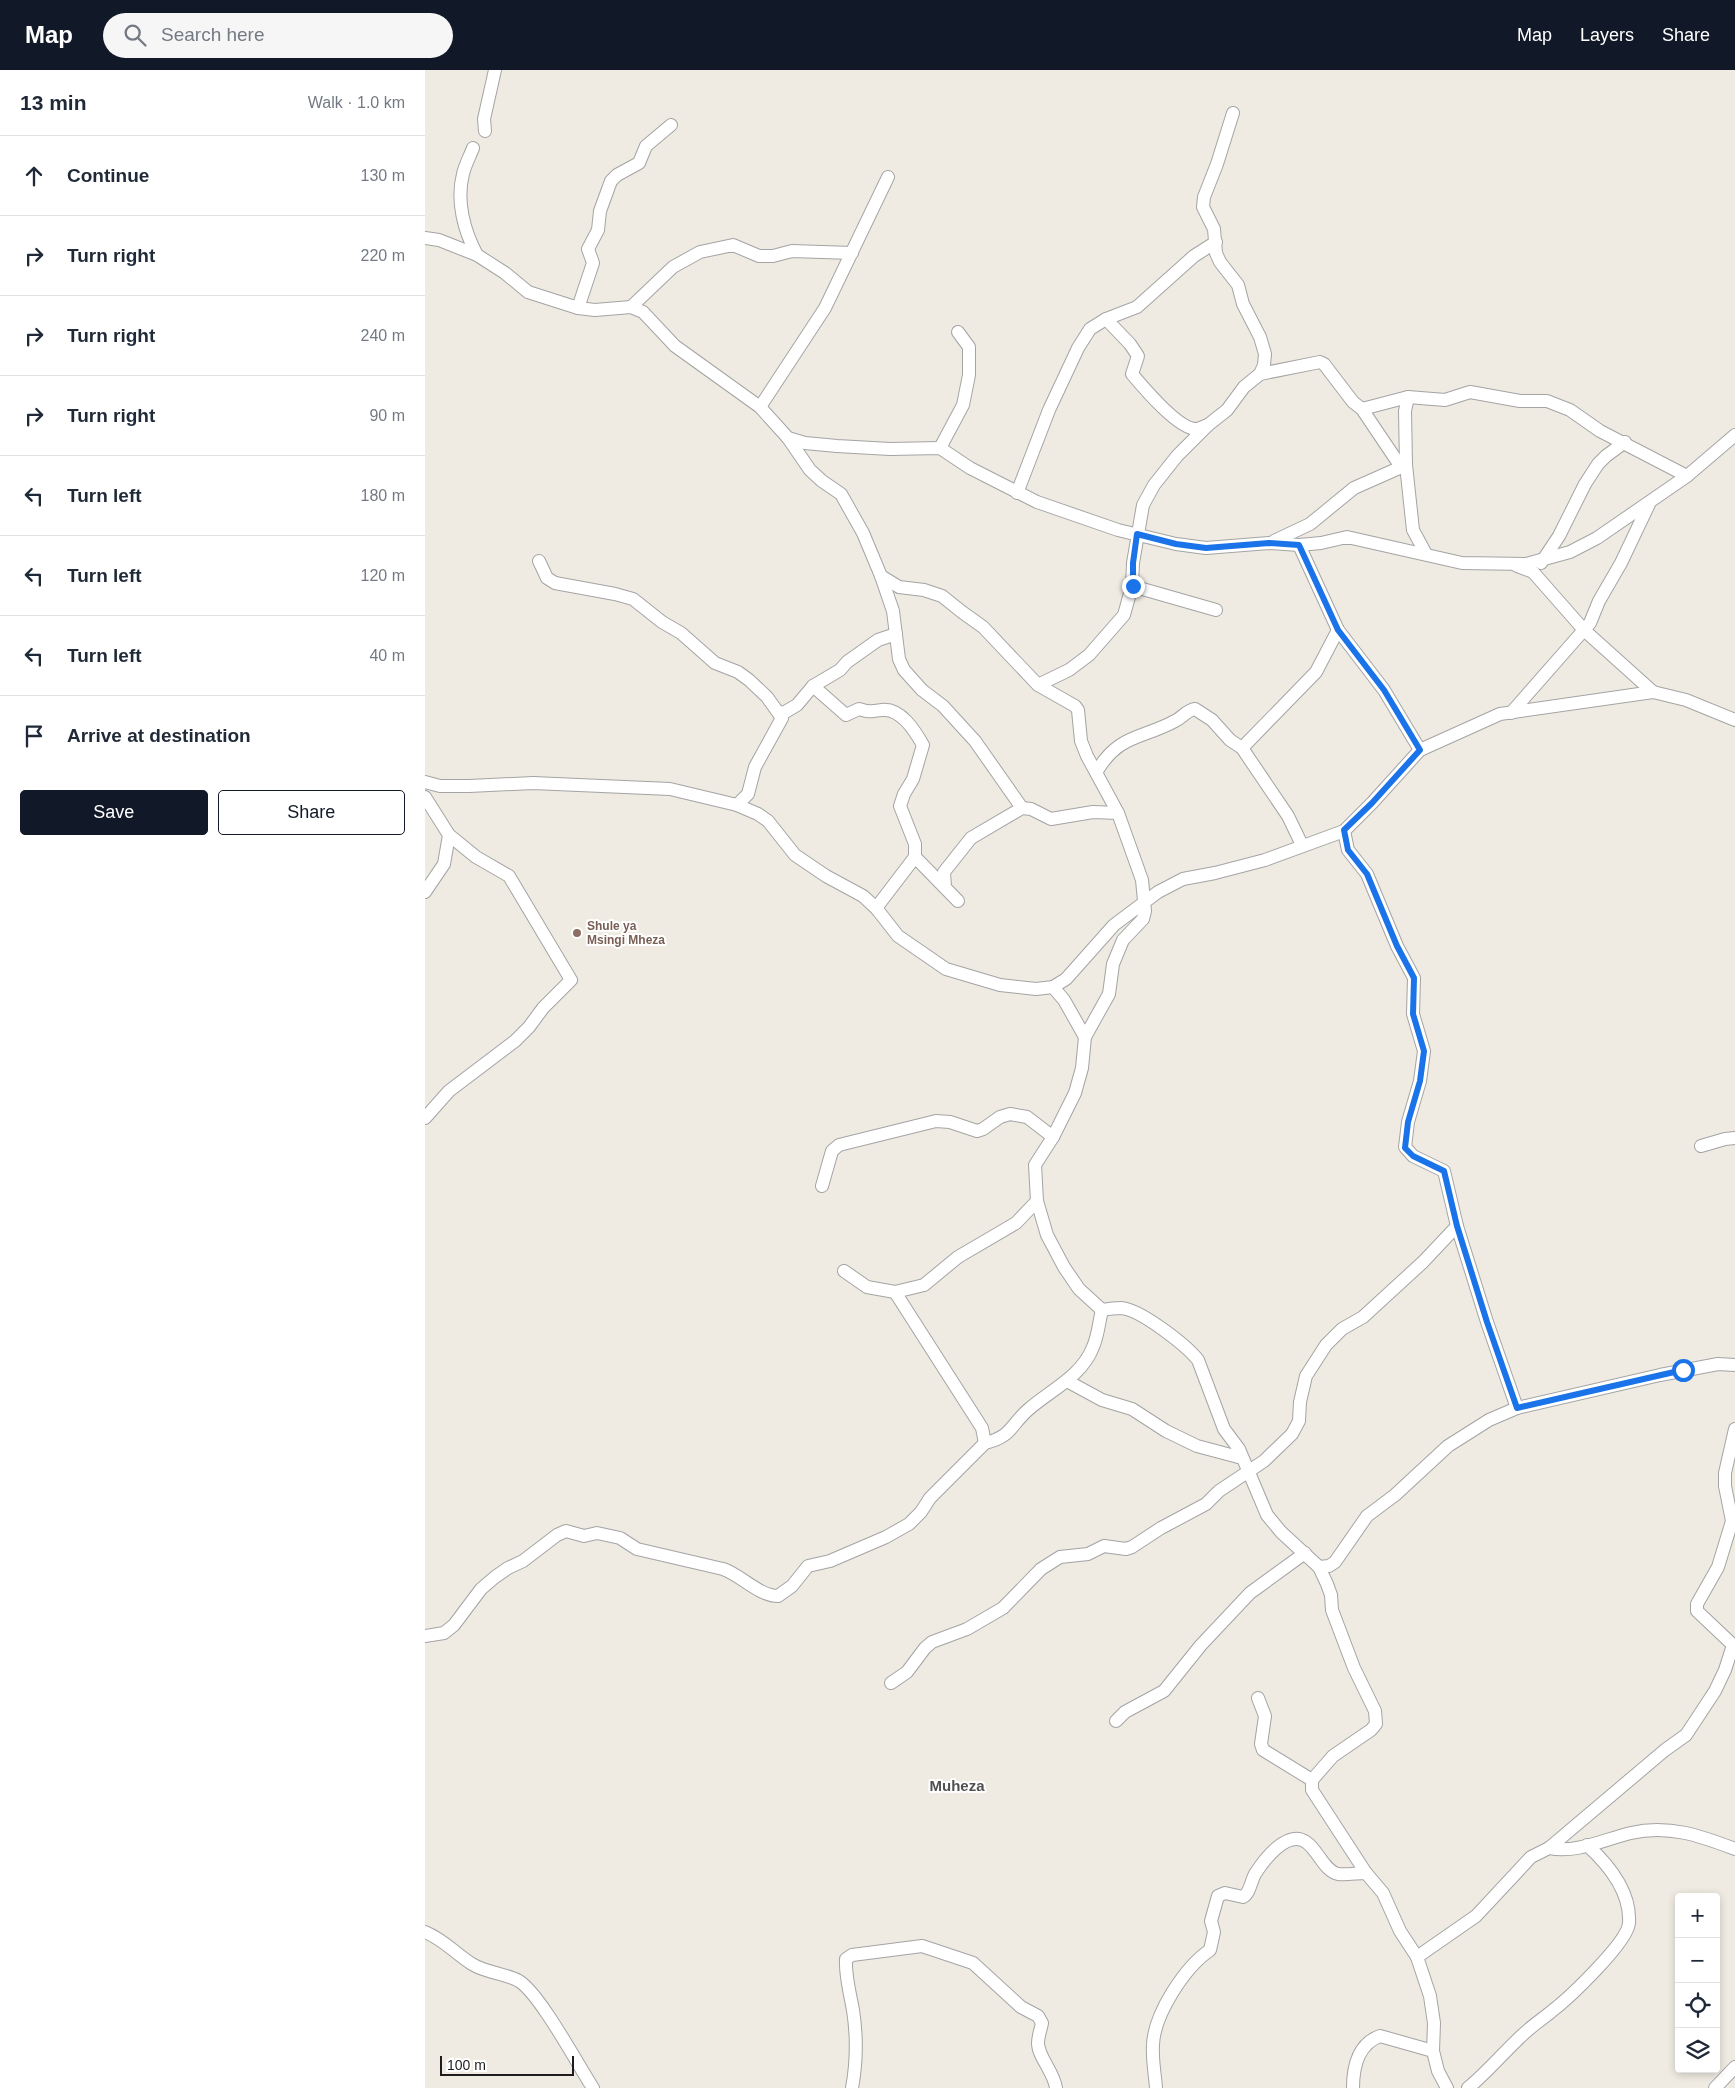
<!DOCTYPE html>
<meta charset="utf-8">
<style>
body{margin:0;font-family:Arial,sans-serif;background:#f6f6f7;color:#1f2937}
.controls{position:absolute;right:15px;bottom:15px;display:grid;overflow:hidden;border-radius:5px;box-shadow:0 2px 8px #0003}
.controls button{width:45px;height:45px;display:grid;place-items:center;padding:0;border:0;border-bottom:1px solid #e0e1e3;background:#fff;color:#1f2937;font:25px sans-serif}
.scale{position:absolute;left:15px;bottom:12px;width:134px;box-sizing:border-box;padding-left:5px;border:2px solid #1d1d1d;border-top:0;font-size:14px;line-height:18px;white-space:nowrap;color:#1d1d1d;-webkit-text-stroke:4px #fff;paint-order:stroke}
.stop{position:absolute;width:15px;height:15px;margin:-11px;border:4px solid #1a73e8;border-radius:50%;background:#fff}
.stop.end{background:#1a73e8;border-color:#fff;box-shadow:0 1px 5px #0008}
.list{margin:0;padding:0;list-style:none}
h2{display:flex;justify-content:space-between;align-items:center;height:65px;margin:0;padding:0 20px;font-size:21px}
h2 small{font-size:16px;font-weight:400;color:#747a83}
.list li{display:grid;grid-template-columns:32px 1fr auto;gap:15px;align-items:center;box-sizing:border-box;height:80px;padding:0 20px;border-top:1px solid #e0e1e3}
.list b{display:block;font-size:19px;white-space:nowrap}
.list em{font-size:16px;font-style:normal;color:#747a83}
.actions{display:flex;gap:10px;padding:15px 20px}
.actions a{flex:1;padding:11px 0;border:1px solid #111827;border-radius:5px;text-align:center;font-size:18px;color:#111827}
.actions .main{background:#111827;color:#fff}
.icon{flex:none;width:28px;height:28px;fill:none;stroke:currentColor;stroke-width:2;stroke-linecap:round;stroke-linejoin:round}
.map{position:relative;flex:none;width:1310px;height:2018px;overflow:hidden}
header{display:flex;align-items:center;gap:30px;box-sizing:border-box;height:70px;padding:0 25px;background:#111827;color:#fff}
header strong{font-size:24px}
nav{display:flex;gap:28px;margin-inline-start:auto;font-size:18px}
.search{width:350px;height:45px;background:#f6f6f7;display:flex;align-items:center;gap:12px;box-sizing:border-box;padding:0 18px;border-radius:28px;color:#747a83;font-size:19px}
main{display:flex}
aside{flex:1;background:#fff}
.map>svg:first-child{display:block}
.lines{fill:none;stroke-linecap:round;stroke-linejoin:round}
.minor-casing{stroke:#a4a4a4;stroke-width:14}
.minor{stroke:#fff;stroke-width:12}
.route{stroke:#1a73e8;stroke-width:6}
.education-dot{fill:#8d6e63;stroke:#fff;stroke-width:2}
.labels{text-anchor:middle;stroke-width:4;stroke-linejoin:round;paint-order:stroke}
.education-label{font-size:12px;font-weight:bold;fill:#785e54;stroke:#fff;text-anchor:start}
.quarter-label{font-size:15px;font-weight:bold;fill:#505050;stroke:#fff}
</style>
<header>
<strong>Map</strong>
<div class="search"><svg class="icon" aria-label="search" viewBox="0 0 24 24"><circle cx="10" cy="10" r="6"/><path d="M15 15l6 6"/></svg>Search here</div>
<nav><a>Map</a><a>Layers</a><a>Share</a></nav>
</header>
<main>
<aside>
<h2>13 min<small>Walk · 1.0 km</small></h2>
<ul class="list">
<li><svg class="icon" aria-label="ahead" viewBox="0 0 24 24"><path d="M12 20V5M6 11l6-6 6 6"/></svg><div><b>Continue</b></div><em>130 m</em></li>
<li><svg class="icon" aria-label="right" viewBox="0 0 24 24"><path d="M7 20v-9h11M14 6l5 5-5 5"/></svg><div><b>Turn right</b></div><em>220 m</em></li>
<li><svg class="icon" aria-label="right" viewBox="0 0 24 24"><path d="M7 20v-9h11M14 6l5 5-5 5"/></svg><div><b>Turn right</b></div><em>240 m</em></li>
<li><svg class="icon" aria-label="right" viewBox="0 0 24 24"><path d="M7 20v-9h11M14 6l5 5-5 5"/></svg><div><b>Turn right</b></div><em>90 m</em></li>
<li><svg class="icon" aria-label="left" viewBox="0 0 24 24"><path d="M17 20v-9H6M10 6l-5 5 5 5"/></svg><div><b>Turn left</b></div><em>180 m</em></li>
<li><svg class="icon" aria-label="left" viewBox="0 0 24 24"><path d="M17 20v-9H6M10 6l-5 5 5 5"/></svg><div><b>Turn left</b></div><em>120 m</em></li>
<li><svg class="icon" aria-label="left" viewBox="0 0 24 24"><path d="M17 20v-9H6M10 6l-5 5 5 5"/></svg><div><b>Turn left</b></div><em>40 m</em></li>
<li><svg class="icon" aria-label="arrive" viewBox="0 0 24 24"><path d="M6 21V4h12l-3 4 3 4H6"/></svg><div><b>Arrive at destination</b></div></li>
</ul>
<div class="actions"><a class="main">Save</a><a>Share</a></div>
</aside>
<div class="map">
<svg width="1310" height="2018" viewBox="0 0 1310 2018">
<rect width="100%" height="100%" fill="#efebe2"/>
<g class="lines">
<!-- minor casing -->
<g class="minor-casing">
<g id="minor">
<polyline points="808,43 792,94 779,127 778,137 789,159 791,183 795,192 813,215 818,234 835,267 840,284 839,295 835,304"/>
<polyline points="60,61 59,49 70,0"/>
<path d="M48,78C45,86 40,95 38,104C31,131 39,161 52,185"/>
<polyline points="0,168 14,170 52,185 80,203 103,222 153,238 170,240 206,237 218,242 250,276 335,337 363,368 380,373 412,376 465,379 515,378 545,398 612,432 693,460 751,474 781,478 844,473 874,475 896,473 922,467 1037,493 1101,494 1145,482 1172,468 1262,406 1310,365"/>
<polyline points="206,237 248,197 275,182 308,175 334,186 348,186 367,181 427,183"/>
<polyline points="153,238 168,193 163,179 173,160 175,141 186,111 192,105 214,93 221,76 246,55"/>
<path d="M681,249L705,274L713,286L707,304C718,317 754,360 772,359C775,358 780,356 783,355"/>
<polyline points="983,327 980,341 981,395 988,460 1001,484"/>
<polyline points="335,337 400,238 463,107"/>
<polyline points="937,339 983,327 1020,330 1045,322 1095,331 1122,331 1145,340 1175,361 1262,406"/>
<path d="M363,368L385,400L397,411L416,424L438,463L456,506L474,517L499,520L517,526L537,542L558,557L613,615L650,636L653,640L656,671L662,686L693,743L717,810L720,841L718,849L698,870L688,894L684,924L660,967L657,998L650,1023L628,1067L610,1095L612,1131L622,1165L639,1197L654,1219L677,1240C683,1239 690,1238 696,1238C715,1239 761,1275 773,1290L799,1359L814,1379L842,1445L856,1462L894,1497L902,1514L906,1525L907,1540L929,1598L950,1641L951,1654L946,1660L908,1686L887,1710V1720L941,1803L958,1823L975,1861L992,1887L1005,1926L1009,1953L1008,1981L1013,2001L1022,2018"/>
<polyline points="515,378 538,335 544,305 544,277 533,262"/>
<polyline points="592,423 624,340 653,278 665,259 681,249 712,237 769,186 791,172"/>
<polyline points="849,471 885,454 929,418 981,395"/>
<polyline points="874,475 913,560 959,620 995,680"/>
<polyline points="114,491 122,508 130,513 190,524 208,529 237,552 256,563 290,593 313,602 324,610 342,627 357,648 330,697 323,724 312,735"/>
<polyline points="1116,493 1134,466 1160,414 1173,394 1181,386 1200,372"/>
<polyline points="1092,496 1108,502 1159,560 1228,622"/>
<polyline points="456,506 468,541 474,589 479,600 497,620 518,636 550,671 597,738"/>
<polyline points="707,516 791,540"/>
<polyline points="613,615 644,600 664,585 699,545 707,516 708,493 718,435 729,415 752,386 783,355 802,340 819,317 835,304 895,292 899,294 928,332 937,339 976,397"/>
<path d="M388,616L421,645L434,639C447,643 445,641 457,640C476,638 490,661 498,675L488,709L479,724L475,736L490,774V787L451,838"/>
<polyline points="354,643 360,642 372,635 388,616 415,600 422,592 453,570 471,564"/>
<polyline points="1086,643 1165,553 1174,531 1196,493 1225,432"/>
<polyline points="817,678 891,602 913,560"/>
<path d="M672,701C694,664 717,669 750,651C758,647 762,640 770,639L787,650L805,670L817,678L863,746L877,775"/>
<polyline points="0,712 15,716 44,716 108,713 245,719 312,735 333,744 343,751 370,785 401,806 438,826 451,838 473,866 521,899 575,915 611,919 628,917 641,909 689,855 733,822 758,809 790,803 840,790 919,761 947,733 995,680 1075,644 1228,622 1261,630 1310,650"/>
<polyline points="0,727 24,765 19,794 0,822"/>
<polyline points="919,761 923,780 942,804 972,876 989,908 988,944 999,981 995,1011 983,1052 980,1077 988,1086 1019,1101 1032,1156 1062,1252 1092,1338"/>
<polyline points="490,787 533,831"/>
<polyline points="520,817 519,802 546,768 597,738 606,739 626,749 668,742 693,743"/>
<polyline points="628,917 639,930 660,967"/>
<polyline points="0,1048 24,1021 90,971 104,957 118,938 146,910 84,806 51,787 24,765"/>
<polyline points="1276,1076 1300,1069 1310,1068"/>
<polyline points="397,1116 407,1081 414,1075 511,1051 525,1052 552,1061 558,1059 575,1047 585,1044 602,1047 628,1067"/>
<polyline points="419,1201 442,1217 470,1222 499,1215 533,1187 591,1153 612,1131"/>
<polyline points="470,1222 557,1358 560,1373"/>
<polyline points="642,1311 677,1330 707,1339 741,1361 772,1376 817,1388"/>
<polyline points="1310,1359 1300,1403 1300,1416 1307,1451 1293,1497 1272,1534 1272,1541 1310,1577"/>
<polyline points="894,1497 904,1496 910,1492 942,1446 970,1425 1023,1376 1064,1350 1092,1338 1235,1305 1293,1294 1310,1295"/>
<path d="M0,1566L19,1563L29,1555L56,1519L70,1507L83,1498L98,1491L132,1465L141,1461L159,1466L172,1463L195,1468L212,1479L298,1499C316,1505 334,1526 353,1526L367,1516L383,1496L405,1491L461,1467L484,1454L496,1442L505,1428L560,1373C587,1367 586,1354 604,1339C626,1320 657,1306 668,1277C673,1266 674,1252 677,1240"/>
<polyline points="466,1613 482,1602 500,1578 507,1572 542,1559 578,1538 616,1499 635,1487 663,1484 679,1476 701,1479 707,1477 736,1458 781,1434 794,1421 839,1391 867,1364 874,1351 875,1332 881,1306 901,1275 917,1259 938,1247 998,1192 1032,1156"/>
<polyline points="833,1628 840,1646 836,1674 838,1680 887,1710"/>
<polyline points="691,1651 700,1642 739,1621 776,1575 825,1523 880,1483"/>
<path d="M1124,1778C1151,1784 1180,1769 1206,1763C1243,1754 1276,1766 1310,1779"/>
<path d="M0,1862C18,1869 31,1884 47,1894C61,1903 80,1903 94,1911C115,1924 153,1995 168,2018"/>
<polyline points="992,1887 1051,1846 1106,1787 1124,1778 1240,1680 1261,1665 1290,1621 1300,1600 1308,1575"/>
<path d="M427,2018C432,1991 432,1966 428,1940C425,1923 420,1906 421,1889L427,1885L497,1876L548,1893L596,1937L613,1946L617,1953C616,1959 613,1966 613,1973C613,1987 629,2002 631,2018"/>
<path d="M731,2018C730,2004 727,1989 728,1975C729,1944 760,1897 785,1880L789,1862L786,1851L793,1826L800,1823L818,1827C825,1823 826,1811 830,1804C839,1790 862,1759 881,1772C893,1780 899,1801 913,1804C922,1805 932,1803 941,1803"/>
<path d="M928,2018C928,1996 933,1974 955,1966L1008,1981"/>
<path d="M1043,2018C1065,2000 1082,1978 1103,1960C1111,1953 1120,1947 1127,1941C1144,1928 1203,1872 1204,1853C1206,1822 1184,1795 1162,1775"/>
<polyline points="1290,2018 1310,1997"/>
</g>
</g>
<!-- minor -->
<use href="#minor" class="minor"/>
</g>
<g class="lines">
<!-- route -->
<polyline class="route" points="708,516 708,493 712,464 751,474 781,478 844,473 874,475 913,560 959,620 995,680 947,733 919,760 923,780 942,804 972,876 989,908 988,944 999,981 995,1011 983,1052 980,1078 988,1086 1019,1101 1032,1156 1062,1252 1092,1338 1258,1300"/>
</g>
<!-- markers -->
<circle class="education-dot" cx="152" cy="863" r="5"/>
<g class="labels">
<!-- education labels -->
<g class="education-label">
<text x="162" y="860">Shule ya<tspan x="162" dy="14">Msingi Mheza</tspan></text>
</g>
<!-- quarter labels -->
<g class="quarter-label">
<text x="532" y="1721">Muheza</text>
</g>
</g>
</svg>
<div class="controls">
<button>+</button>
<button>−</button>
<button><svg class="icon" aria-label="locate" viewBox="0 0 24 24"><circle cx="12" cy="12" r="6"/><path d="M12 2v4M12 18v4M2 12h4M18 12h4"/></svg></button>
<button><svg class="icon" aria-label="layers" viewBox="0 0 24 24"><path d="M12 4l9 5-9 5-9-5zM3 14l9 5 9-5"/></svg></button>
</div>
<div class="scale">100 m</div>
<div class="stop" style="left:1258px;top:1300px"></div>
<div class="stop end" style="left:708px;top:516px"></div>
</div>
</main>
